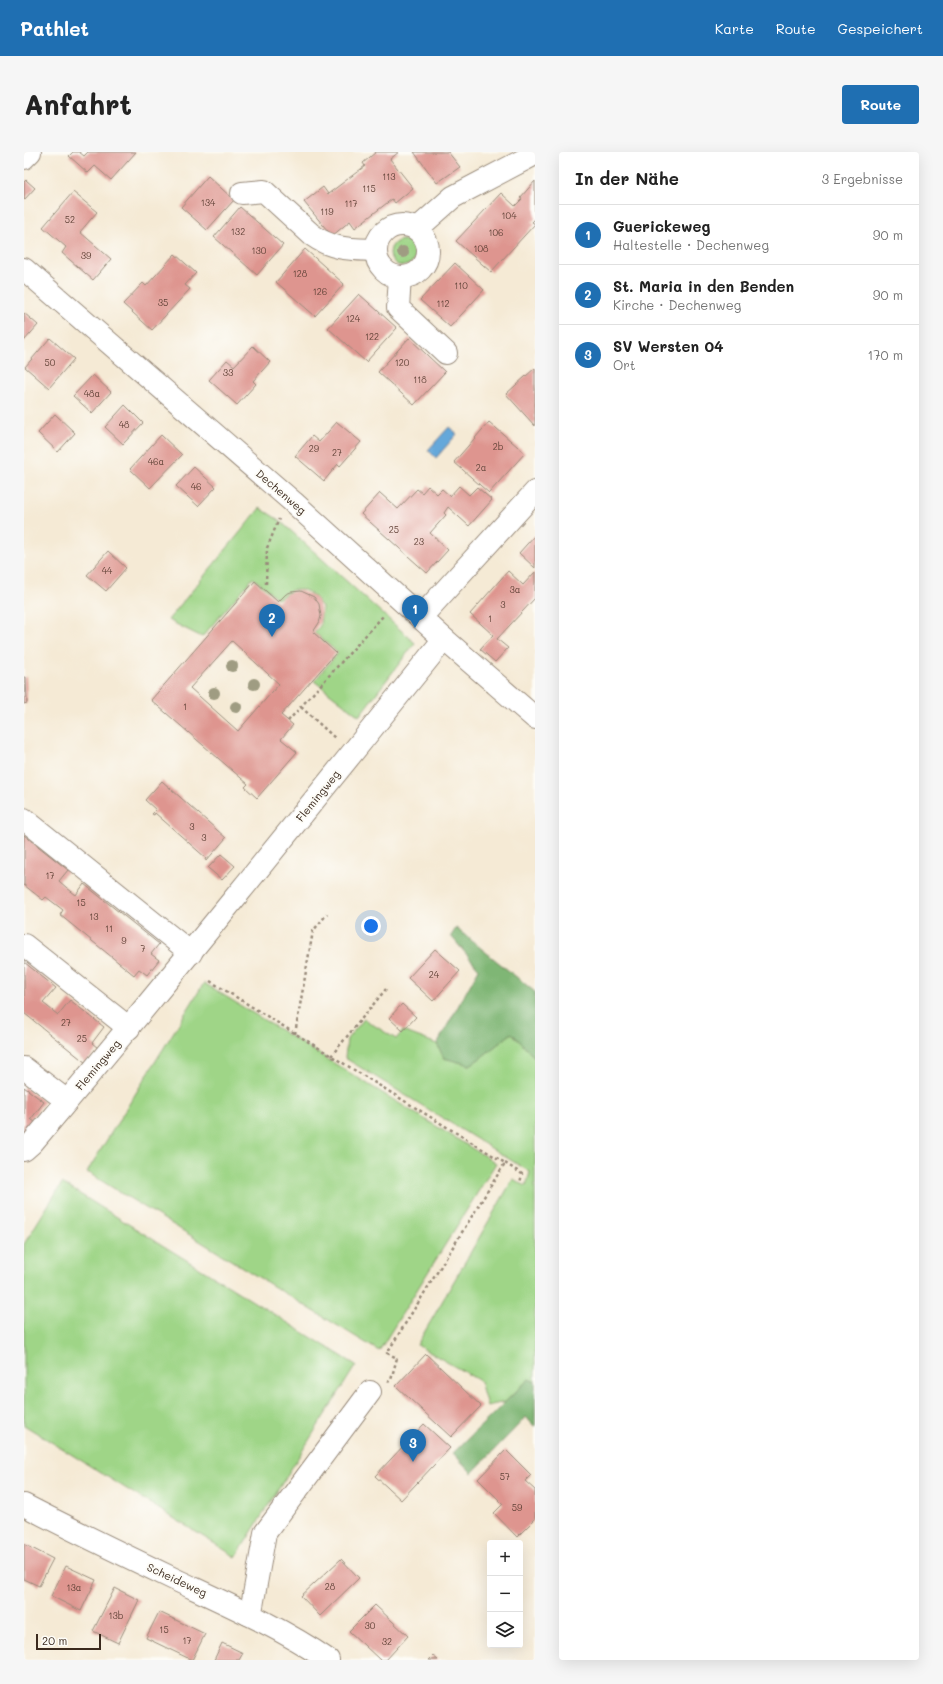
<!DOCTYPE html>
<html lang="de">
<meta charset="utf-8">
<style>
body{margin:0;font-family:Mali,sans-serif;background:#f6f6f6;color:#222}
.controls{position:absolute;right:12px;bottom:12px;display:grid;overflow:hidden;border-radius:4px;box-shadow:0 4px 16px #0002}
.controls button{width:36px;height:36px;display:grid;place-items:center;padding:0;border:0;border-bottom:1px solid #e0e0e0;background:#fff;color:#222;font:20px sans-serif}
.scale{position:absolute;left:12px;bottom:10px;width:65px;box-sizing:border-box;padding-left:4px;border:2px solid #3b2a1e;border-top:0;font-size:11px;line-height:14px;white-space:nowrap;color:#3b2a1e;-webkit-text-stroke:3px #fdfcf7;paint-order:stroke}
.you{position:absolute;left:347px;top:774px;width:14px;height:14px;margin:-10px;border:3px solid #fff;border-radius:50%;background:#1a73e8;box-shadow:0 0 0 6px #1a73e833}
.badge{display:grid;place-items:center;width:26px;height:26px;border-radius:50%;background:#1f6fb2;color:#fff;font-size:13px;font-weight:700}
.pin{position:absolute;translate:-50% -33px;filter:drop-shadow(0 1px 2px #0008)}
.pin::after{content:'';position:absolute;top:21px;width:14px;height:12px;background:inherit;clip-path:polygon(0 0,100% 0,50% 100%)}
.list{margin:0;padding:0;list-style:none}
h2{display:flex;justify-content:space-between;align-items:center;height:52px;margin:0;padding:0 16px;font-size:17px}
h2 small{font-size:13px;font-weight:400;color:#767676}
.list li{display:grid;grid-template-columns:26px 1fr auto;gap:12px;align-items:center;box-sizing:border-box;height:60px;padding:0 16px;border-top:1px solid #e0e0e0}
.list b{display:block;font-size:15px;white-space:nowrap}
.list p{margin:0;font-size:13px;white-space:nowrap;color:#767676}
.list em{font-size:13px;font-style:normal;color:#767676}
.icon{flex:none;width:22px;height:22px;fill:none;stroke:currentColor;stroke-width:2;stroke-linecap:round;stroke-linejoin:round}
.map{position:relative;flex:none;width:511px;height:1508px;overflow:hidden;border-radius:4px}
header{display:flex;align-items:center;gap:24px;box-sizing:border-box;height:56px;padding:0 20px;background:#1f6fb2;color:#fff}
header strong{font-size:19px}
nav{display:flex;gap:22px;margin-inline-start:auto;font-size:14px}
.intro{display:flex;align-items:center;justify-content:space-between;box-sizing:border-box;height:96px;padding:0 24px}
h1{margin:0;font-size:28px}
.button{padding:10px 18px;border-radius:4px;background:#1f6fb2;color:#fff;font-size:14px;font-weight:700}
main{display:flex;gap:24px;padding:0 24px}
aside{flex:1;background:#fff;border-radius:4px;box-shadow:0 4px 16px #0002}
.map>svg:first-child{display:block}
.green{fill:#9fd587;stroke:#6d8052}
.forest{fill:#7fb674;stroke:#5d7049}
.water{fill:#65a8da;stroke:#50697c}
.building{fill:#de958f;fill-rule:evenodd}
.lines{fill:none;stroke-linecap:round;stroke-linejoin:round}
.minor-casing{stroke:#988a7a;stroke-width:24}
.path{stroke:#988a7a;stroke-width:2.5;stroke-dasharray:3 3;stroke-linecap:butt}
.minor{stroke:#fff;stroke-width:22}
.tree{fill:#9f9c82}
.labels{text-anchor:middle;stroke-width:4;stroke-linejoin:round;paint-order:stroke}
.number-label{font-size:9px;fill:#64453a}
.street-label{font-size:11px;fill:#3b2a1e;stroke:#fdfcf7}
</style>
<header>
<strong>Pathlet</strong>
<nav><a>Karte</a><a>Route</a><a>Gespeichert</a></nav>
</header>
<div class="intro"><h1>Anfahrt</h1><a class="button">Route</a></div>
<main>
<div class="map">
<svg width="511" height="1508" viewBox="0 0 511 1508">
<rect width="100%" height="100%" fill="#fdfcf7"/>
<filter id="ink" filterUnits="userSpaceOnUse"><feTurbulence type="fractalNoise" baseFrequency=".025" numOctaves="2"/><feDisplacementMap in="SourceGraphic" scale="8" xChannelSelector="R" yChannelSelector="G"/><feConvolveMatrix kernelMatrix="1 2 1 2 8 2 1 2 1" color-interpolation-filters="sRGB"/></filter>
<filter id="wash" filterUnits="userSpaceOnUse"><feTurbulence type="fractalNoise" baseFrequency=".012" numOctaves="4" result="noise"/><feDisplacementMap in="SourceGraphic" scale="16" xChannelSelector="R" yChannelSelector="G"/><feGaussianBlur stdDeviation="0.9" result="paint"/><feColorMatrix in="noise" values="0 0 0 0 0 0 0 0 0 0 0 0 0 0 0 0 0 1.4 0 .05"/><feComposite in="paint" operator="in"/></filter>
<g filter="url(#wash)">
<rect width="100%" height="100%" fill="#f5ead5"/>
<!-- green -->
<g class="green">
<circle cx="379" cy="101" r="13"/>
<polygon points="236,356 255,368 391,491 335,564 290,529 314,501 290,480 296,474 298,455 290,444 280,438 268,438 254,447 229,426 178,485 144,468"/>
<polygon points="180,831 472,1011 355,1199 63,1020"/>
<polygon points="340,867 372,887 379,879 413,892 420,906 446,913 455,907 488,881 511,906 511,1230 505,1227 481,1250 463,1254 456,1229 393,1193 489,1027 502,1034 506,1020 321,906 323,887"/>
<polygon points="38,1031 332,1213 212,1405 0,1273 0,1092"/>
</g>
<!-- forest -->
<g class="forest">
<polygon points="432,776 511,840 511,906 488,881 455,907 446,913 420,906 413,892 455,817 427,784"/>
<polygon points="505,1227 511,1230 511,1275 502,1265 448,1321 429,1301"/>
</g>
<!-- water -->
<polygon class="water" points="425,275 433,282 412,306 404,298"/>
<g id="blocks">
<!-- building -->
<g class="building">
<polygon points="49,0 55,0 60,4 64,0 112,0 87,28 71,14 64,21 45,4"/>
<polygon points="352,0 375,0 366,7 389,36 371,51 368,47 331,76 326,69 308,84 280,50 299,35 304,42 341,14 339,11"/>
<polygon points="390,0 424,0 436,15 413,31"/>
<polygon points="184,24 210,48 183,78 157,55"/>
<polygon points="2,28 11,36 0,48 0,30"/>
<polygon points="511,29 511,67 508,70 511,72 467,120 432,89 477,41 491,54 498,47 496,46"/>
<polygon points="49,40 73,60 56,80 87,107 69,128 38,101 42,95 19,75"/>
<polygon points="216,55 259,93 233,123 190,85"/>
<polygon points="281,97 320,132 291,164 252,130"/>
<polygon points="151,102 172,121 161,133 166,137 128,178 99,152 119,131 122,134"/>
<polygon points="431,111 460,138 426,175 396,148"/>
<polygon points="335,142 373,176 342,210 304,176"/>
<polygon points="0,161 14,173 0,189"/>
<polygon points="26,186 50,207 25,236 1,215"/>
<polygon points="385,186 421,220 390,253 354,220"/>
<polygon points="229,194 246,210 229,229 232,232 213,253 185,228 203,208 210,214"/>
<polygon points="511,216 511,274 482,242"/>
<polygon points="69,223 87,240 68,261 49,244"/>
<polygon points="101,253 119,271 99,292 81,275"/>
<polygon points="31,262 51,281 34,300 14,281"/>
<polygon points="313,270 337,290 316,314 314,312 300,329 271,304 288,284 295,290"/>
<polygon points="465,270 501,301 465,341 430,310"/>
<polygon points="137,283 158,303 126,336 106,317"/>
<polygon points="170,315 192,335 174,354 152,334"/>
<polygon points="404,334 413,342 418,337 426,344 435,334 445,343 453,335 468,348 445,374 424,355 420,361 422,363 406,381 424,398 403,421 337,362 356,341 374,357 393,337 398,341"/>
<polygon points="511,383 511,416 495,401"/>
<polygon points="84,399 102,416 82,439 63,423"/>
<polygon points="484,419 499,433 511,420 511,446 473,487 484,496 471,510 456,497 469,483 446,462"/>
<path d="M231,429L254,450L262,442L267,440L277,439L290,445L295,452L297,464L295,471L289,480L312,501L257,563L269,573L257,587L273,600L233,646L221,635L224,632L127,548ZM208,489L255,532L214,579L166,536Z"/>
<polygon points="0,525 2,525 3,551 0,552"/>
<polygon points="138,629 202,686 182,709 181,707 182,706 131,661 130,663 128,662 132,658 121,648"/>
<polygon points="0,683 44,718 35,729 43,736 52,743 60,732 135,792 127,802 135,808 123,823 115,817 110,823 36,763 39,758 30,751 22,745 19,748 0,733"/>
<polygon points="197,702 211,714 198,728 184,716"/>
<polygon points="411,797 436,819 409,849 384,826"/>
<polygon points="0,810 32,836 19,851 34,863 46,848 80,875 68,891 74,896 62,911 0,861"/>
<polygon points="378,852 392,865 379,879 365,866"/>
<polygon points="0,935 20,950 7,967 12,971 0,987"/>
<polygon points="402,1202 457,1254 427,1285 372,1234"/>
<polygon points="400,1272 426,1296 377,1348 351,1324"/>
<polygon points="482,1298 507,1323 501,1329 511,1338 511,1367 493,1385 470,1361 479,1352 454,1327"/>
<polygon points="0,1392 29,1407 15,1434 0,1427"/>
<polygon points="317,1407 335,1426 296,1464 277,1444"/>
<polygon points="42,1414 72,1428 57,1459 27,1444"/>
<polygon points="91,1436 115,1448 94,1491 69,1479"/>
<polygon points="351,1453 384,1484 362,1508 356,1508 325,1479"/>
<polygon points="135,1460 181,1482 168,1508 122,1486"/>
<polygon points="198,1491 219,1501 215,1508 190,1508"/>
<polygon points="409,1504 414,1508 405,1508"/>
</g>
</g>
</g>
<g filter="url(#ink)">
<use href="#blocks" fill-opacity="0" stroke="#988a7a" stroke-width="1"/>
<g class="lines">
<!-- minor casing -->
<g class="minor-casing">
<g id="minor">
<polyline points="0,6 6,0"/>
<path d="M218,41L240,39L288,83C309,98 327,97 352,98"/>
<circle cx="378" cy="99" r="26"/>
<polyline points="393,77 429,45 511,2"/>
<polyline points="0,117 269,350 420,487 511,566"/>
<polyline points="376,125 374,156 422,201"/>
<polyline points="397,465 511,340"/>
<polyline points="0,667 167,801"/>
<polyline points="0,793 105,876"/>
<polyline points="0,916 43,949"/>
<path d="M0,998L8,991C148,825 284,656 420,487"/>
<path d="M0,1353C50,1379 100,1403 150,1427C203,1452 256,1475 304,1508"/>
<polyline points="224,1462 228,1454 241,1381 346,1240"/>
</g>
</g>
<!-- path -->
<g class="path">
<polyline points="242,432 243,396 255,367"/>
<polyline points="277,555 312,587"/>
<polyline points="264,569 360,463"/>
<polyline points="186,829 481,1011 363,1201 373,1206 367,1228 364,1230"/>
<polyline points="271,882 289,779 303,762"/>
<polyline points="307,904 362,837"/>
<polyline points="481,1011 498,1022 496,1031"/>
</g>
<!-- minor -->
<use href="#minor" class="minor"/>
</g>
<!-- trees -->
<g class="tree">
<circle cx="379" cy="100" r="6"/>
<circle cx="208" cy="514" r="6"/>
<circle cx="230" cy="532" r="6"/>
<circle cx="190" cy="541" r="6"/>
<circle cx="212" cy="555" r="6"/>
</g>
</g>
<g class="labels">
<!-- number labels -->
<g class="number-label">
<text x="365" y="28">113</text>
<text x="345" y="40">115</text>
<text x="184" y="54">134</text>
<text x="327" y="55">117</text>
<text x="303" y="63">119</text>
<text x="485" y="67">104</text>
<text x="46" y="71">52</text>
<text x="214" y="83">132</text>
<text x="472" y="84">106</text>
<text x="457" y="100">108</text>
<text x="235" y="102">130</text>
<text x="62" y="107">39</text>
<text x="276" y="125">128</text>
<text x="437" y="137">110</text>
<text x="296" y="143">126</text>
<text x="139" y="154">35</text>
<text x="419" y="155">112</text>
<text x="329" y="170">124</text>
<text x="348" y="188">122</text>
<text x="26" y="214">50</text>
<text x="378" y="214">120</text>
<text x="204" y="224">33</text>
<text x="396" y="231">118</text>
<text x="68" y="245">48a</text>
<text x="100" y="276">48</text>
<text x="474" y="298">2b</text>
<text x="290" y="300">29</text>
<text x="313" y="304">27</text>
<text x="132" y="313">46a</text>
<text x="457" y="319">2a</text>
<text x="172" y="338">46</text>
<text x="370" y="381">25</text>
<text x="395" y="393">23</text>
<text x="83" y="422">44</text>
<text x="491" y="441">3a</text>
<text x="479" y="456">3</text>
<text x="466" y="470">1</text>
<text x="161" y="558">1</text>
<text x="168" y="678">3</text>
<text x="180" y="689">3</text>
<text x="26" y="727">17</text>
<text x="57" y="754">15</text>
<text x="70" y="768">13</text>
<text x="85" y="780">11</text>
<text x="100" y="792">9</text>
<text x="119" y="800">7</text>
<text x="410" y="826">24</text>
<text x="42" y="874">27</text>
<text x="58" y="890">25</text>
<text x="481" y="1328">57</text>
<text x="493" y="1359">59</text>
<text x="306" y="1438">28</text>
<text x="50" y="1439">13a</text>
<text x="92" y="1467">13b</text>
<text x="346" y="1477">30</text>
<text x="140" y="1481">15</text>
<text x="163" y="1492">17</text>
<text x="363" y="1493">32</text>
</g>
<!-- street labels -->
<g class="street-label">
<text transform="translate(257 340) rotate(41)" y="4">Dechenweg</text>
<text transform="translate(294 644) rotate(-51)" y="4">Flemingweg</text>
<text transform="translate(74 913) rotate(-50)" y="4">Flemingweg</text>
<text transform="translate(153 1428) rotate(25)" y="4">Scheideweg</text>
</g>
</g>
</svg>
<div class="controls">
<button>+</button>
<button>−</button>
<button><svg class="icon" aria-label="layers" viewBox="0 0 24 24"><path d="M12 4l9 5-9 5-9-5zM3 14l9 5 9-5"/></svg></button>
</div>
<div class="scale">20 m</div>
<div class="you"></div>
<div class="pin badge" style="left:391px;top:476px">1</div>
<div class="pin badge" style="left:248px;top:485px">2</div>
<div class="pin badge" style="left:389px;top:1310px">3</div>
</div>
<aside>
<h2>In der Nähe<small>3 Ergebnisse</small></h2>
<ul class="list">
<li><span class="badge">1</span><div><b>Guerickeweg</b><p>Haltestelle · Dechenweg</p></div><em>90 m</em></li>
<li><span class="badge">2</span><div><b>St. Maria in den Benden</b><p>Kirche · Dechenweg</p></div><em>90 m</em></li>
<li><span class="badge">3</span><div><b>SV Wersten 04</b><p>Ort</p></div><em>170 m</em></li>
</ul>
</aside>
</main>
